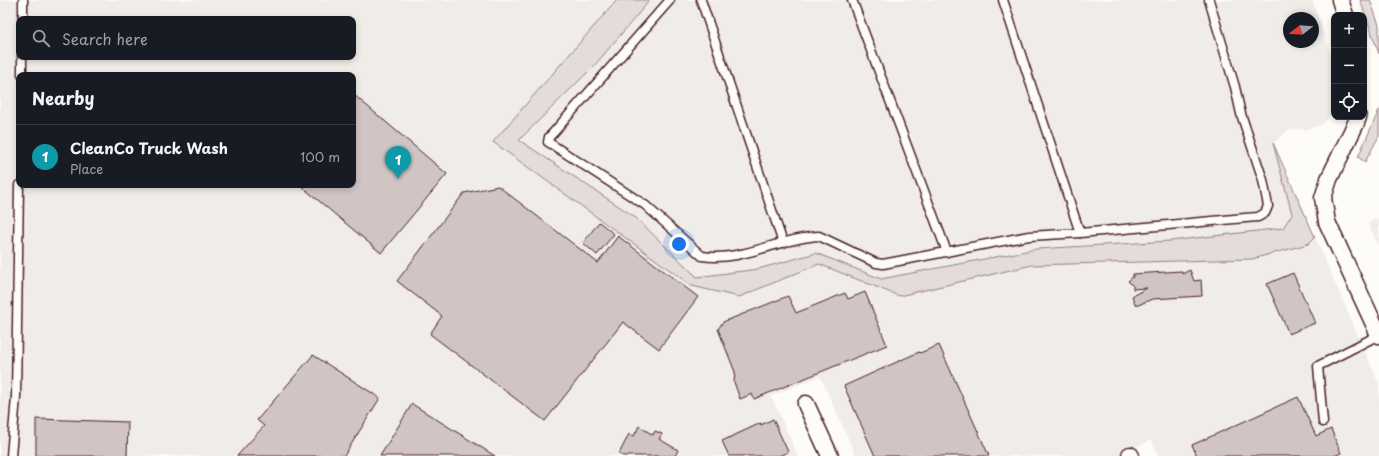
<!DOCTYPE html>
<meta charset="utf-8">
<style>
body{margin:0;font-family:"Playpen Sans",sans-serif;background:#242831;color:#f1f3f6}
.controls{position:absolute;right:12px;top:12px;display:grid;overflow:hidden;border-radius:8px;box-shadow:0 2px 6px #0003}
.controls button{width:36px;height:36px;display:grid;place-items:center;padding:0;border:0;border-bottom:1px solid #363941;background:#171b24;color:#f1f3f6;font:20px sans-serif}
.compass{position:absolute;left:1283px;top:12px;width:36px;height:36px;border-radius:50%;background:#171b24;box-shadow:0 2px 6px #0003;rotate:253deg}
.you{position:absolute;left:679px;top:244px;width:14px;height:14px;margin:-10px;border:3px solid #fff;border-radius:50%;background:#1a73e8;box-shadow:0 0 0 6px #1a73e833}
.badge{display:grid;place-items:center;width:26px;height:26px;border-radius:50%;background:#7c3aed;color:#fff;font-size:13px;font-weight:700}
.pin{position:absolute;translate:-50% -33px;filter:drop-shadow(0 1px 2px #0008)}
.pin::after{content:'';position:absolute;top:21px;width:14px;height:12px;background:inherit;clip-path:polygon(0 0,100% 0,50% 100%)}
.list{margin:0;padding:0;list-style:none}
h2{display:flex;justify-content:space-between;align-items:center;height:52px;margin:0;padding:0 16px;font-size:17px}
h2 small{font-size:13px;font-weight:400;color:#9ea1a6}
.list li{display:grid;grid-template-columns:26px 1fr auto;gap:12px;align-items:center;box-sizing:border-box;height:64px;padding:0 16px;border-top:1px solid #363941}
.list b{display:block;font-size:15px;white-space:nowrap}
.list p{margin:0;font-size:13px;white-space:nowrap;color:#9ea1a6}
.list em{font-size:13px;font-style:normal;color:#9ea1a6}
.icon{flex:none;width:22px;height:22px;fill:none;stroke:currentColor;stroke-width:2;stroke-linecap:round;stroke-linejoin:round}
.map{position:relative;flex:none;width:1379px;height:456px;overflow:hidden}
.search{position:absolute;background:#171b24;box-shadow:0 2px 6px #0003;left:16px;top:16px;width:340px;height:44px;display:flex;align-items:center;gap:10px;box-sizing:border-box;padding:0 14px;border-radius:8px;color:#9ea1a6;font-size:15px}
.panel{position:absolute;background:#171b24;box-shadow:0 2px 6px #0003;left:16px;top:72px;width:340px;height:116px;border-radius:8px}
.map>svg:first-child{display:block}
.built{fill:#f0ece8;fill-rule:evenodd}
.green{fill:#e3dcda;stroke:#967e82}
.building{fill:#d0c5c4;stroke:#4a1f2b}
.lines{fill:none;stroke-linecap:round;stroke-linejoin:round}
.lane-casing{stroke:#4a1f2b;stroke-width:11}
.street-casing{stroke:#4a1f2b;stroke-width:19}
.lane{stroke:#fdfcf7;stroke-width:8}
.street{stroke:#fdfcf7;stroke-width:16}
</style>
<div class="map">
<svg width="1379" height="456" viewBox="0 0 1379 456">
<rect width="100%" height="100%" fill="#fdfcf7"/>
<filter id="ink" filterUnits="userSpaceOnUse"><feTurbulence type="fractalNoise" baseFrequency=".025" numOctaves="2"/><feDisplacementMap in="SourceGraphic" scale="8" xChannelSelector="R" yChannelSelector="G"/><feConvolveMatrix kernelMatrix="1 2 1 2 8 2 1 2 1" color-interpolation-filters="sRGB"/></filter>
<g filter="url(#ink)">
<!-- built -->
<g class="built">
<path d="M0,0H617L493,142L692,286L739,297L818,264L899,296L1032,265L1201,260L1308,244L1315,237L1379,384V456H1159L1151,440L1117,456H856L820,376L771,396L798,456H0ZM19,19H353V57H19ZM19,75H353V185H19Z"/>
<path d="M650,0H1312L1334,63V109L1333,113L1323,124L1307,129L1289,130L1273,143L1292,214L1283,228L1170,241L1036,248L881,279L816,253L758,269L697,277L635,217L519,140L594,66ZM1289,18H1313V42H1289Z"/>
<polygon points="1379,218 1379,248 1368,223"/>
</g>
<!-- green -->
<g class="green">
<polygon points="617,0 650,0 594,66 519,140 635,217 697,277 758,269 816,253 881,279 1036,249 1170,241 1283,228 1292,214 1273,143 1315,237 1308,244 1252,259 1032,265 899,296 819,264 739,297 692,286 493,142"/>
<polygon points="1360,0 1370,0 1379,25 1379,54"/>
<polygon points="1379,110 1379,136 1365,162 1358,157"/>
</g>
<!-- building -->
<g class="building">
<polygon points="353,94 447,174 381,253 300,185 353,185"/>
<polygon points="498,186 598,263 618,236 698,297 659,349 623,322 545,421 430,334 442,316 397,281 464,193"/>
<polygon points="599,222 614,234 597,255 583,243"/>
<polygon points="1190,270 1194,281 1201,280 1202,296 1152,299 1136,306 1132,296 1147,288 1133,289 1133,286 1128,281 1133,277 1133,274 1182,271 1182,274"/>
<polygon points="1293,273 1315,323 1289,334 1267,284"/>
<polygon points="865,292 887,345 754,399 752,394 740,399 734,382 735,372 718,329 723,322 788,296 796,313 845,293 848,299"/>
<polygon points="939,345 989,456 875,456 844,386 919,352 920,353"/>
<polygon points="313,355 380,398 344,456 237,456 264,426 257,420"/>
<polygon points="1298,397 1316,436 1331,429 1341,453 1334,456 1197,456 1192,445"/>
<polygon points="412,404 495,456 380,456"/>
<polygon points="36,419 128,422 127,456 36,456"/>
<polygon points="773,419 788,452 779,456 729,456 722,441 761,423 761,425"/>
<polygon points="639,426 653,435 655,431 662,434 659,439 678,450 675,456 623,456 619,454 629,434 634,436"/>
</g>
<g class="lines">
<!-- lane casing -->
<g class="lane-casing">
<g id="lane">
<path d="M670,0L553,133L549,137L548,142L645,205L702,256C743,262 779,238 819,236L876,263L883,264L1029,236L1080,233L1245,218L1258,217L1265,213L1268,206L1263,180L1241,114L1235,87L1209,0"/>
<polyline points="701,0 783,243"/>
<polyline points="852,0 947,252"/>
<polyline points="1003,0 1080,233"/>
<polyline points="23,19 23,0"/>
<polyline points="22,75 22,57"/>
<polyline points="1323,422 1318,366 1379,335"/>
<polyline points="11,456 16,397 19,185"/>
</g>
</g>
<!-- street casing -->
<g class="street-casing">
<g id="street">
<polyline points="1340,0 1345,15"/>
<polyline points="1358,117 1356,123 1329,179 1323,198 1327,222 1379,335"/>
<polyline points="806,404 830,456"/>
<polyline points="1130,455 1131,456"/>
</g>
</g>
<!-- lane -->
<use href="#lane" class="lane"/>
<!-- street -->
<use href="#street" class="street"/>
</g>
</g>
</svg>
<div class="controls">
<button>+</button>
<button>−</button>
<button><svg class="icon" aria-label="locate" viewBox="0 0 24 24"><circle cx="12" cy="12" r="6"/><path d="M12 2v4M12 18v4M2 12h4M18 12h4"/></svg></button>
</div>
<svg class="compass" viewBox="-18 -18 36 36"><path d="M0-13l5 13h-10z" fill="#e53935"/><path d="M0 13l5-13h-10z" fill="#9ea1a6"/></svg>
<div class="you"></div>
<div class="pin badge" style="left:398px;top:179px;background:#0f9aa8">1</div>
<div class="search"><svg class="icon" aria-label="search" viewBox="0 0 24 24"><circle cx="10" cy="10" r="6"/><path d="M15 15l6 6"/></svg>Search here</div>
<section class="panel">
<h2>Nearby<small></small></h2>
<ul class="list">
<li><span class="badge" style="background:#0f9aa8">1</span><div><b>CleanCo Truck Wash</b><p>Place</p></div><em>100 m</em></li>
</ul>
</section>
</div>
